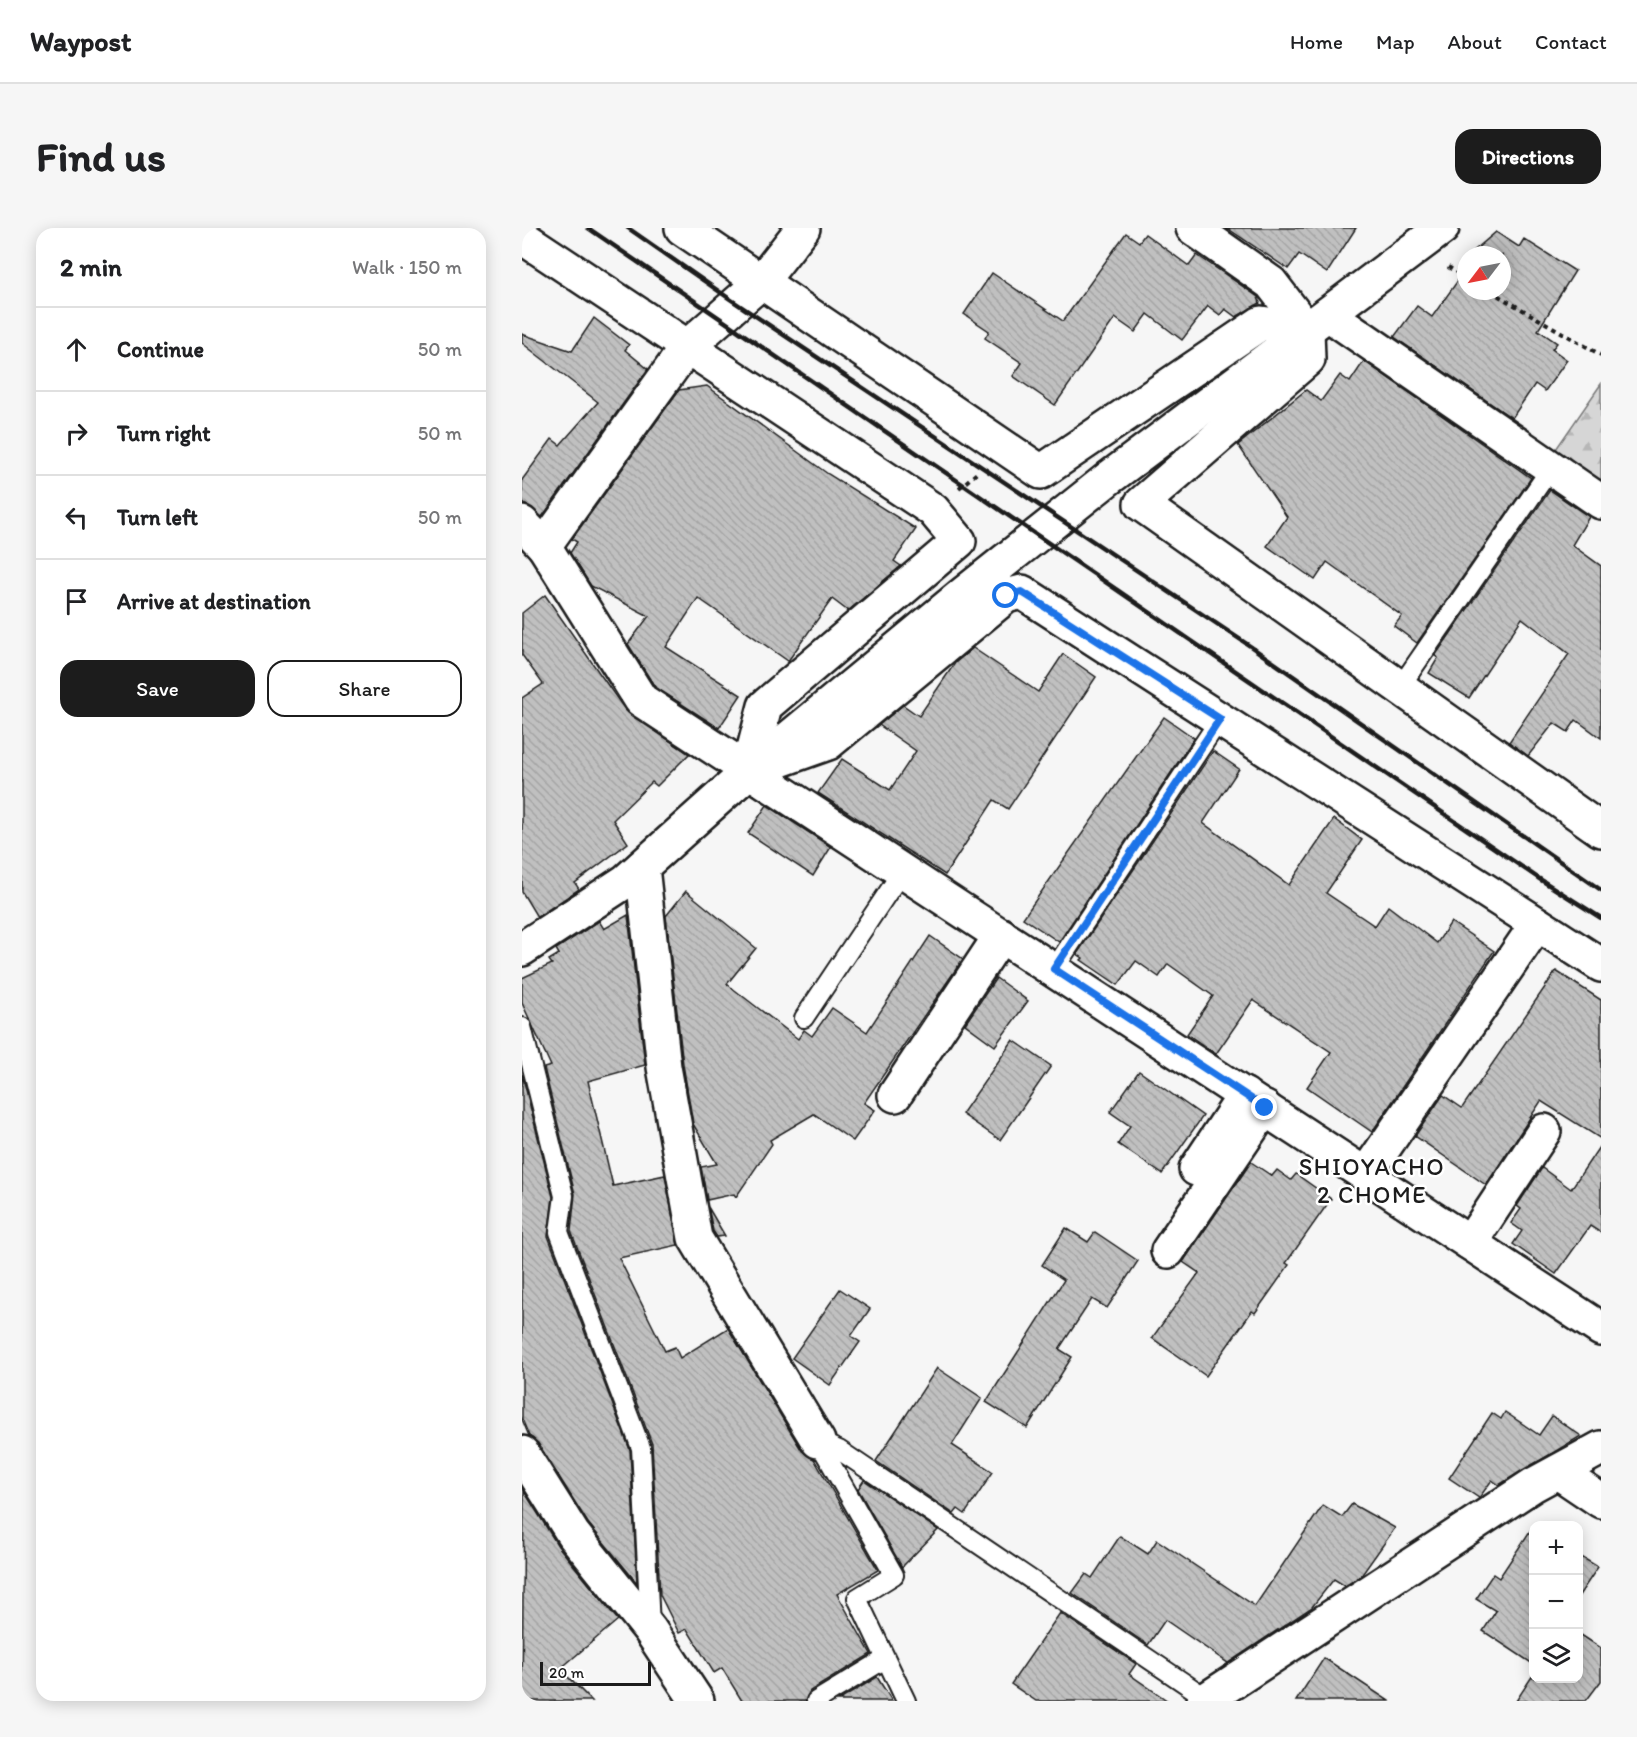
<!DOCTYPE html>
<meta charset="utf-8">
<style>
body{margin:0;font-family:Itim,sans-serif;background:#f6f6f6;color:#202124}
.controls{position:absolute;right:18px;bottom:18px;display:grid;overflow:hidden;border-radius:12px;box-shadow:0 3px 15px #0003}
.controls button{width:54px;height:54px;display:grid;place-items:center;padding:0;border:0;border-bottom:2px solid #e0e0e0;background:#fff;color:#202124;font:30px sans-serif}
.compass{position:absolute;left:935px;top:18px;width:54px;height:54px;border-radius:50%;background:#fff;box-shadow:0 3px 15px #0003;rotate:238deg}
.scale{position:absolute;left:18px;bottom:15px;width:111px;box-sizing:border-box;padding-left:6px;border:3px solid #1c1c1c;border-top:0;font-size:16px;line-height:21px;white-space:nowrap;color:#1c1c1c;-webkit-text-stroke:4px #fff;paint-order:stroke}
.stop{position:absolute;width:18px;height:18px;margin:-14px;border:4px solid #1a73e8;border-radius:50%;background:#fff}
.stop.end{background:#1a73e8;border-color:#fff;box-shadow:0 2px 6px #0008}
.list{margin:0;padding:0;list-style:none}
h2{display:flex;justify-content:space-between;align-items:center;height:78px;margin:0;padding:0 24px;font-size:26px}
h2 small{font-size:20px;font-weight:400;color:#757577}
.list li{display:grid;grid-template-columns:39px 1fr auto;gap:18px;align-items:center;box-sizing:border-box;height:84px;padding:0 24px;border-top:2px solid #e0e0e0}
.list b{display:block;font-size:22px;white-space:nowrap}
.list em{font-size:20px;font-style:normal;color:#757577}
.actions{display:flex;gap:12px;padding:18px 24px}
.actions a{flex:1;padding:14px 0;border:2px solid #1c1c1c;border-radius:18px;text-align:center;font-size:21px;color:#1c1c1c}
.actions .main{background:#1c1c1c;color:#fff}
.icon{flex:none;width:33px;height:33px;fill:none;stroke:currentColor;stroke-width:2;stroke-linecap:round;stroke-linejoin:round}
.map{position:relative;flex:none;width:1079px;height:1473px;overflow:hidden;border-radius:18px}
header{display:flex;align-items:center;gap:36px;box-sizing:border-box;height:84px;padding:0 30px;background:#fff;border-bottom:2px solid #e0e0e0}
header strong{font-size:28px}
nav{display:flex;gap:33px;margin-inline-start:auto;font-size:21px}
.intro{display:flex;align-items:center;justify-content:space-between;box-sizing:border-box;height:144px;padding:0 36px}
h1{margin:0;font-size:42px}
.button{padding:15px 27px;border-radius:18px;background:#1c1c1c;color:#fff;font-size:21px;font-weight:700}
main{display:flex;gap:36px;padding:0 36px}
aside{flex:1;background:#fff;border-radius:18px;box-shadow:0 3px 15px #0003}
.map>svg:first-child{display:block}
.forest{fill:url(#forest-firs);stroke:#797979;stroke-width:1.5}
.building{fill:url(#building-back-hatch);stroke:#1c1c1c;stroke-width:1.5}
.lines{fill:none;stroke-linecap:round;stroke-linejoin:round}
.lane-casing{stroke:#1c1c1c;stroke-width:22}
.street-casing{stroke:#1c1c1c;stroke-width:38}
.secondary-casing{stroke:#1c1c1c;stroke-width:38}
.path{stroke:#1c1c1c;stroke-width:4;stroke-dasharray:4.5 4.5;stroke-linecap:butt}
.lane{stroke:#fff;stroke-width:18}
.street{stroke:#fff;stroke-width:33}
.secondary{stroke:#fff;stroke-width:33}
.rail{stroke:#1c1c1c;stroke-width:4.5}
.route{stroke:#1a73e8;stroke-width:8}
.labels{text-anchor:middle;stroke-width:5;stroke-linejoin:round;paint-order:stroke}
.neighbourhood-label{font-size:24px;letter-spacing:1.5px;fill:#1c1c1c;stroke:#fff}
</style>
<header>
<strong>Waypost</strong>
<nav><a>Home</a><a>Map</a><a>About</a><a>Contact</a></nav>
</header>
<div class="intro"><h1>Find us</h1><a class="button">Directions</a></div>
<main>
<aside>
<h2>2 min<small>Walk · 150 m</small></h2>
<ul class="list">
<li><svg class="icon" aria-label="ahead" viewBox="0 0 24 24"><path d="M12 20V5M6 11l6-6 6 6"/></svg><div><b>Continue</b></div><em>50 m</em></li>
<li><svg class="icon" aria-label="right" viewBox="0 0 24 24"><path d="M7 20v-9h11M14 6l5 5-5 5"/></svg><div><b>Turn right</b></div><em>50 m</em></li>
<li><svg class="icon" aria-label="left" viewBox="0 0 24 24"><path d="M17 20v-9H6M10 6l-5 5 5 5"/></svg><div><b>Turn left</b></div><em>50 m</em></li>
<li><svg class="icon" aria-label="arrive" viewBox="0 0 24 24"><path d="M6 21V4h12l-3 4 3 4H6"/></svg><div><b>Arrive at destination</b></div></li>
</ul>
<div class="actions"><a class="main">Save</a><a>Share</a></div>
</aside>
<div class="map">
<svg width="1079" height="1473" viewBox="0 0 1079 1473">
<defs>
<pattern id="forest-firs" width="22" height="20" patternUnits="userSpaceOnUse" patternTransform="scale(1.5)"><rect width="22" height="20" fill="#d6d6d6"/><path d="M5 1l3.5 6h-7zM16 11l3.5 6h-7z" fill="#b7b7b7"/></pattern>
<pattern id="building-back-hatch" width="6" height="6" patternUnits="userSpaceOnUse" patternTransform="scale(1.5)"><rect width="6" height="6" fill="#c0c0c0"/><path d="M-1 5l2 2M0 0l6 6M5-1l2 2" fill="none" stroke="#a4a4a4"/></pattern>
</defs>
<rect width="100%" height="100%" fill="#f6f6f6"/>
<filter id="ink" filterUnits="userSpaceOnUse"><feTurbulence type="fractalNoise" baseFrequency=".0167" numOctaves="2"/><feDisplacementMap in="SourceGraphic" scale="12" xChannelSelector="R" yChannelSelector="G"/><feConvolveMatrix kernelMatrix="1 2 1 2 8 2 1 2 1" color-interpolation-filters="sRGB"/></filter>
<g filter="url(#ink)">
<!-- forest -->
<polygon class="forest" points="1079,156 1079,256 1032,224"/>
<!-- building -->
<g class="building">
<polygon points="705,0 834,0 805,45 777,26 766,41"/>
<polygon points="974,4 997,19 1002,11 1053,43 1016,102 1035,115 1030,121 1045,132 1023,163 1013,156 990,190 872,109 895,78 910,89 944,41 944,63 980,63 980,27 947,27"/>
<polygon points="604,5 617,14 623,6 667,38 675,27 736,69 738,75 714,89 703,81 698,87 686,78 660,112 626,86 613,104 593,90 533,177 491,148 500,135 463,110 467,103 442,86 470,45 541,93"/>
<polygon points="72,90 107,117 103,122 126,141 20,289 0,274 0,252 30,211 38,217 76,174 0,115 0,106 50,123"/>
<polygon points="842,133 1009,250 895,415 872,398 880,388 805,334 793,352 745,318 765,289 716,217 784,162 799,173 818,147 828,154"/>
<polygon points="185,158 306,246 394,301 372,333 379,338 326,383 310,371 266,433 176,370 144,419 219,467 197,500 133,459 106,416 127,388 69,358 48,325 55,314 50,311 157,162"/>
<polygon points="1028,262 1067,289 1050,317 1079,338 1079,510 1054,492 1046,504 1032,495 1006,528 987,514 1047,426 1000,390 947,470 907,445 916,430 913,428"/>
<polygon points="23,367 103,482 167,526 135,558 130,554 91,592 106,615 53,655 57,661 15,689 0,664 0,470 21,456 0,427 0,385"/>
<polygon points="451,420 516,464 541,426 574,449 486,581 472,572 423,647 296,565 320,531 368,562 394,523 357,497 381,477 397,488 433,435"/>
<polygon points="642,489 672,510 537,714 501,690"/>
<polygon points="691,523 717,541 681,595 767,657 812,591 840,612 804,665 853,698 866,678 915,715 929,694 972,723 850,904 785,859 809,824 731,772 694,826 665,806 691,768 646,736 637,749 614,733 596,757 559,732 561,730 555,726"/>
<polygon points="245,577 309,619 291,648 226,605"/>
<polygon points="164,663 234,720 205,756 276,811 282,802 290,808 310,780 345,804 408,708 441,731 342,875 353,882 331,913 292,886 248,912 250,916 214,969 212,966 185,972 179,939 195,936 171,896 161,836 144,688"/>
<polygon points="106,687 123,837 66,853 91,958 143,947 156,1017 97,1030 143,1123 153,1119 158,1130 206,1100 280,1223 292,1231 356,1342 315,1366 349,1426 288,1463 283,1473 220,1473 200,1440 192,1445 165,1401 157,1405 138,1367 130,1216 49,1003 53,966 22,840 29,838 0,775 0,750 30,736 27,732 37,726 34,721 77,693 82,701"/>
<polygon points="1034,743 1079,772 1079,911 1019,873 964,957 893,908 921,867 940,880"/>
<polygon points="474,750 506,773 473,818 443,796"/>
<polygon points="491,812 529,838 478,912 440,886"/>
<polygon points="617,843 681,888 640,946 596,916 608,898 588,884"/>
<polygon points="0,846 31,969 26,1008 108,1222 115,1355 66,1295 16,1215 7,1208 0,1191"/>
<polygon points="1079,916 1079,1005 1068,998 1034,1046 991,1016 1000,1003 989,995 999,981 995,978 1020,940 1049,961"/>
<polygon points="729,934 750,948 755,942 769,952 774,946 809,971 764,1035 767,1037 733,1085 730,1083 684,1148 630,1110 677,1045 661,1034"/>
<polygon points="186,979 203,1008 195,1009 191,1003"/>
<polygon points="544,1000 566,1014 573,1004 616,1033 585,1080 570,1071 537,1121 550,1129 505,1200 464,1174 542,1052 520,1037"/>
<polygon points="318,1061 348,1081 329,1108 338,1114 308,1157 270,1130"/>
<polygon points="415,1140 460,1170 430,1217 471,1244 443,1286 436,1281 432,1286 354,1233"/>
<polygon points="983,1184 1017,1207 1030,1188 1059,1208 977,1257 970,1252 957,1270 927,1250 970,1185 979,1191"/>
<polygon points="342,1252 416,1302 380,1339 336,1261"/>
<polygon points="2,1263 36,1318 96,1392 38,1441 70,1473 0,1473"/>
<polygon points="830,1276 873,1300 839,1348 823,1358 812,1351 790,1379 706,1435 643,1392 626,1417 550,1365 564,1346 570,1350 598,1308 626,1326 635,1312 733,1378 801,1277 820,1289"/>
<polygon points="1012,1297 1013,1298 1011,1436 961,1403 974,1383 954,1371 971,1346 977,1350"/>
<polygon points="1056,1327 1076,1339 1056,1369"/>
<polygon points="538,1385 614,1436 607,1446 646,1473 514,1473 489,1456"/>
<polygon points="1056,1405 1079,1420 1079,1453 1064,1473 994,1473 1011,1447 1011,1450 1056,1450"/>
<polygon points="802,1430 867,1473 774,1473"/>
<polygon points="355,1449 370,1473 316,1473"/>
</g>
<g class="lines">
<!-- lane casing -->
<g class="lane-casing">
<g id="lane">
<polyline points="878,459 1029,240"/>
<polyline points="532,741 698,491"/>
<polyline points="282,790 381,642"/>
<polyline points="0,799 42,968 37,1004 119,1220 128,1398"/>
<polyline points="294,1473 363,1431"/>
<polyline points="384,1473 335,1370 372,1347 296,1213 317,1222 686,1471"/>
</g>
</g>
<!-- street casing -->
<g class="street-casing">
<g id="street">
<polyline points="160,0 519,244 739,95 785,102"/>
<polyline points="281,0 238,55 165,119 22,318 119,472 1079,1101"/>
<polyline points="671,0 749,55 785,102 786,131 619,276 1079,602"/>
<polyline points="0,9 411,282 437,313 243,478 226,544"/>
<polyline points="806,86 1079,274"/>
<polyline points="0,295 22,318"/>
<polyline points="230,542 306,515 484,368 500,364 1079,737"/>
<polyline points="120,639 142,839 173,1010 296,1213"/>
<polyline points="373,867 479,707"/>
<polyline points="674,941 723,867"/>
<polyline points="844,946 1015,696"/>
<polyline points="948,1015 1022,903"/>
<polyline points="646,1023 743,880"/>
<polyline points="0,1225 51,1306 128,1402 175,1473"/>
<polyline points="1036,1244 1079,1273"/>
<polyline points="682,1473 1011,1257 1079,1220"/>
</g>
</g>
<!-- secondary casing -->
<g class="secondary-casing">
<polyline id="secondary" points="0,721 104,653 226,544 440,367 587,250 920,0"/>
</g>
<!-- path -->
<g class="path">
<polyline points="926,39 944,49"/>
<polyline points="968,63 1079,127"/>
<polyline points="437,260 456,244"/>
</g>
<!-- lane -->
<use href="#lane" class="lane"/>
<!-- street -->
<use href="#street" class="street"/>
<!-- secondary -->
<use href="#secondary" class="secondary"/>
<!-- rail -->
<g class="rail">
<polyline points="66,0 1016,650 1079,690"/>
<polyline points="106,0 208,71 728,418 1079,662"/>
</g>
</g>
</g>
<g class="lines" filter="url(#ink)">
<!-- route -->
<polyline class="route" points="484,368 500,364 698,491 532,741 743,880"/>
</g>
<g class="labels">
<!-- neighbourhood labels -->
<g class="neighbourhood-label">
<text x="850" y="947">SHIOYACHO<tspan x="850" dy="28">2 CHOME</tspan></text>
</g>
</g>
</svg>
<div class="controls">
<button>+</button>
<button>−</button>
<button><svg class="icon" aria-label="layers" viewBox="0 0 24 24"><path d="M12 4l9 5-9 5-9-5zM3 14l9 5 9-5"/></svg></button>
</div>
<svg class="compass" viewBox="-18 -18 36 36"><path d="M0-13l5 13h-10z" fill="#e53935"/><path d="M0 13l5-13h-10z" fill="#757577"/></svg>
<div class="scale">20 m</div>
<div class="stop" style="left:484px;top:368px"></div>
<div class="stop end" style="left:743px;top:880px"></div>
</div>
</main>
